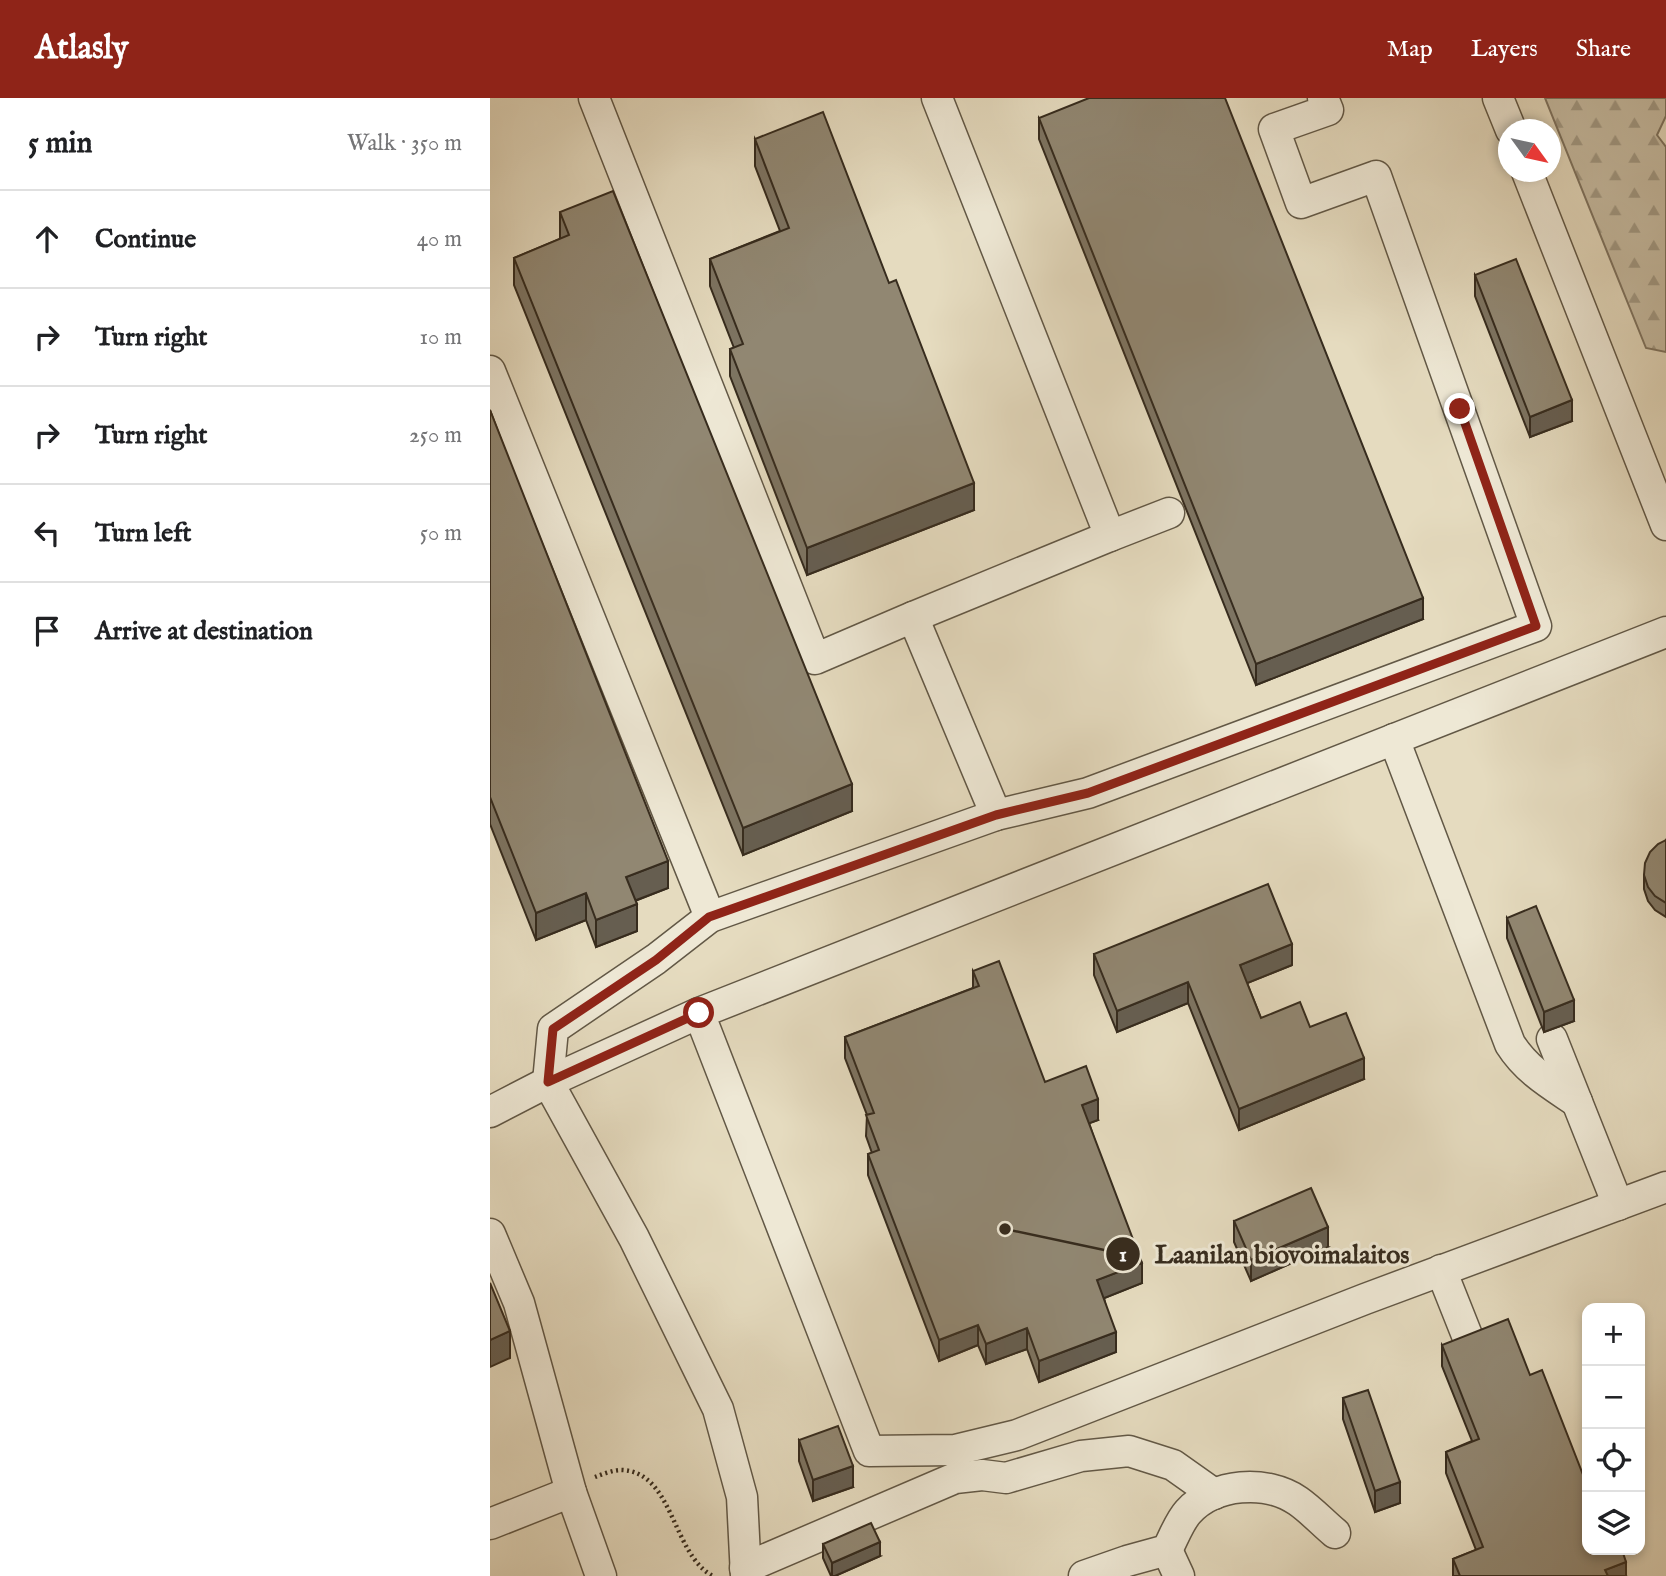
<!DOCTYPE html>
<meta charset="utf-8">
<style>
body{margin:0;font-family:"IM FELL English",serif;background:#f2f2f2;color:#202124}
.controls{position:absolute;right:21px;bottom:21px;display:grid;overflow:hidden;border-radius:14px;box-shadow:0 4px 10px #0003}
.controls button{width:63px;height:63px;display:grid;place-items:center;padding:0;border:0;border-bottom:2px solid #e0e0e0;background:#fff;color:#202124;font:35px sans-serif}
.compass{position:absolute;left:1008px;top:21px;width:63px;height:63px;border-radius:50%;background:#fff;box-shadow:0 4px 10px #0003;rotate:123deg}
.stop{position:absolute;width:21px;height:21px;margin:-16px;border:5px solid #8f2418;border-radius:50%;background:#fff}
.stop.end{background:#8f2418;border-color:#fff;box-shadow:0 2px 7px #0008}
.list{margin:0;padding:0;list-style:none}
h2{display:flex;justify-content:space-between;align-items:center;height:91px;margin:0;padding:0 28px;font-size:30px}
h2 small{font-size:23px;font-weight:400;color:#757577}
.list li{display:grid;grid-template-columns:46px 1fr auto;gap:21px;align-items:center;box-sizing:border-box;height:98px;padding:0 28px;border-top:2px solid #e0e0e0}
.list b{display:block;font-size:26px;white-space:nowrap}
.list em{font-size:23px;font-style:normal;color:#757577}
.icon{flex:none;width:38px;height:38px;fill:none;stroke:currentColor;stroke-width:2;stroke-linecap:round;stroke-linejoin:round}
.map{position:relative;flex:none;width:1176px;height:1478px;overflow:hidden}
header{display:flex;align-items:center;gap:42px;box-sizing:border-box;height:98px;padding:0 35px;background:#8f2418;color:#fff}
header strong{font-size:33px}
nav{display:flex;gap:38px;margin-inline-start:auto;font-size:24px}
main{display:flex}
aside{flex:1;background:#fff}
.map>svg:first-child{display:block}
.forest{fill:url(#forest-firs);stroke:#7f7461;stroke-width:2}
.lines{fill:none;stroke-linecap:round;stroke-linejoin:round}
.minor-casing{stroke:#625846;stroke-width:33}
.path{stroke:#372c1e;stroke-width:4.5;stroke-dasharray:2 3.5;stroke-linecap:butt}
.minor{stroke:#eee8d5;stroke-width:30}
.wall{fill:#7d7462;stroke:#372c1e;stroke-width:2}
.shaded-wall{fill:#665e50;stroke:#372c1e;stroke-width:2}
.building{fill:#918772;stroke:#372c1e;stroke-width:2}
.route{stroke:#8f2418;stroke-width:9}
.leader{fill:none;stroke:#372c1e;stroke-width:2.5}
.callout-dot{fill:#372c1e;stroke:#eee8d5;stroke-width:2.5}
.mark-label{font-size:21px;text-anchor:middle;font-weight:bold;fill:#fff}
.callout-label{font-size:26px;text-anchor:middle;font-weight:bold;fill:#372c1e;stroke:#eee8d5;stroke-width:6;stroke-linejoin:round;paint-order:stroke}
</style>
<header>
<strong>Atlasly</strong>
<nav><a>Map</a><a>Layers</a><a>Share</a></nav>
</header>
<main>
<aside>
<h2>5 min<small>Walk · 350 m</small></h2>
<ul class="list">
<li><svg class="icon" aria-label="ahead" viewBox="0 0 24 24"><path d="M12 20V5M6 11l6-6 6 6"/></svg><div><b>Continue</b></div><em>40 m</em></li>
<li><svg class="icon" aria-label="right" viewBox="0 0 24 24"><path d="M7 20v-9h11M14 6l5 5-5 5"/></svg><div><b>Turn right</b></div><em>10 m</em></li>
<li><svg class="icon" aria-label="right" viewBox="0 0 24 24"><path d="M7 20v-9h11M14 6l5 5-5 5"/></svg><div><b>Turn right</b></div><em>250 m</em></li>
<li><svg class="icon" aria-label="left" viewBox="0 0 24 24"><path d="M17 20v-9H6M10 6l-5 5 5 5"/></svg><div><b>Turn left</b></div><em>50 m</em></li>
<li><svg class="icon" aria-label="arrive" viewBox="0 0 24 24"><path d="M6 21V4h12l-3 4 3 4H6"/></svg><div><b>Arrive at destination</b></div></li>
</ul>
</aside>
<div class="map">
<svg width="1176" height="1478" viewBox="0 0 1176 1478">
<defs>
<pattern id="forest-firs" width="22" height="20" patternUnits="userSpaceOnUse" patternTransform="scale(1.75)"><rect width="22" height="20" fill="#c7bda4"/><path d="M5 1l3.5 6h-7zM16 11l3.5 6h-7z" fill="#a29a85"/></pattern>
</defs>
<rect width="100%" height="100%" fill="#e5dbbf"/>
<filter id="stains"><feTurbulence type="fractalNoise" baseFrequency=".00286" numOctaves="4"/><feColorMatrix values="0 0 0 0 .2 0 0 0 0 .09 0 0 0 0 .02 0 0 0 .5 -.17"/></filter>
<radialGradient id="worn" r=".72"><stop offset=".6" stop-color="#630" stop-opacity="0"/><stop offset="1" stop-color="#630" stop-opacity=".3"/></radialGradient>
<!-- forest -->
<polygon class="forest" points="1055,0 1176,0 1176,18 1167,37 1176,49 1176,254 1156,250"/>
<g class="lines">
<!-- minor casing -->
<g class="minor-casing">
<g id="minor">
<polyline points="104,0 325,561 423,519 506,717"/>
<polyline points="1008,0 1021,32"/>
<polyline points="1037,74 1176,427"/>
<polyline points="0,273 220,819"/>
<polyline points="620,438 679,415"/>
<polyline points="423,519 620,438 447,0"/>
<polyline points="1176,534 209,915 379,1353 465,1352 527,1337 875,1201 1176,1089"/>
<path d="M904,641L1020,946C1037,973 1062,987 1087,1004"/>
<polyline points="1062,941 1128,1107"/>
<polyline points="58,984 63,931 166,861 220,819 506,717 598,695 1046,528 886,78 811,105 784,31 838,12 833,0"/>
<polyline points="58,984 209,915"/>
<polyline points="0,1014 58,984 144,1140 228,1311 252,1399 256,1478"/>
<polyline points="0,1136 29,1205 81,1394"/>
<polyline points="951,1172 984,1255"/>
<polyline points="0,1426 81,1394 111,1478"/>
<polyline points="677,1452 689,1478"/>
<polyline points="255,1470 465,1380 492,1377 516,1380 591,1358 639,1353 683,1367 724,1396"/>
<path d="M594,1478L637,1463L677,1452C683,1441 689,1424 698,1414C724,1385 776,1381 808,1403C821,1412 833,1425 845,1435"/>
</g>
</g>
<!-- path -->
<path class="path" d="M105,1379C113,1376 123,1372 131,1372C184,1373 182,1457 223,1478"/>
<!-- minor -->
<use href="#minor" class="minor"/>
</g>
<!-- wall -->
<g class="wall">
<polygon points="549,20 933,521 766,587 549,41"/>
<polygon points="265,41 484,412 317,477 240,278 240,251 244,250 220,188 220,161 290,133 265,68"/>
<polygon points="70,114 362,713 253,757 24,187 24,160 70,141"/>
<polygon points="985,177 1082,323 1040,339 985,198"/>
<polygon points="0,312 178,790 145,803 147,833 106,849 96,822 46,842 0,726"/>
<polygon points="1176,742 1176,819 1165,812 1158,803 1154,791 1154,777"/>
<polygon points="1017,820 1084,923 1054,934 1017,840"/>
<polygon points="604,856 802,867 757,885 771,920 820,929 874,981 749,1032 698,905 627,934 604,877"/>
<polygon points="483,873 555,984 608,1022 599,1025 652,1185 614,1200 626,1254 549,1284 537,1251 496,1266 488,1247 449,1263 378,1077 378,1056 382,1055 376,1038 377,1017 355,960 355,939 483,890"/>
<polygon points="744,1123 838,1149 761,1183 744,1144"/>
<polygon points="952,1247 1097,1452 1136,1478 963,1478 963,1461 986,1452 956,1375 956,1354 982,1343 952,1268"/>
<polygon points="853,1300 910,1405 885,1414 853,1321"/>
<polygon points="309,1342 363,1389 323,1403 309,1363"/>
<polygon points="333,1446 390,1458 345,1478 341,1478 333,1460"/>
</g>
<!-- shaded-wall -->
<g class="shaded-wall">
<polygon points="1082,302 1082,323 1040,339 1040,319"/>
<polygon points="484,385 484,412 317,477 317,450"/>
<polygon points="933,500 933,521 766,587 766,566"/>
<polygon points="362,686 362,713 253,757 253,730"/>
<polygon points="178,763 178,790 136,806 136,779"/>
<polygon points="96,795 96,822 46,842 46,815"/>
<polygon points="147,806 147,833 106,849 106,822"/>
<polygon points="802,846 802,867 750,888 750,867"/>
<polygon points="698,884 698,905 627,934 627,913"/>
<polygon points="1084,902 1084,923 1054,934 1054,914"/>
<polygon points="874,960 874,981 749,1032 749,1011"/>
<polygon points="608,1001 608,1022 592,1028 592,1007"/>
<polygon points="838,1129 838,1149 761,1183 761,1162"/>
<polygon points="652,1165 652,1185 607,1203 607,1182"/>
<polygon points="488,1227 488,1247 449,1263 449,1242"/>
<polygon points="537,1230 537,1251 496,1266 496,1246"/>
<polygon points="20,1233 20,1260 0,1269 0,1242"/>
<polygon points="626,1234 626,1254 549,1284 549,1263"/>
<polygon points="363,1368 363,1389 323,1403 323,1382"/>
<polygon points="910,1384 910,1405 885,1414 885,1393"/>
<polygon points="390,1444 390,1458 345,1478 342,1478 342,1465"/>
<polygon points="1136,1464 1136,1478 1115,1478 1115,1472"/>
</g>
<!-- building -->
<g class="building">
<polygon points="599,0 735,0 933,500 766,566 549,20"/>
<polygon points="333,14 399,185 406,182 484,385 317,450 240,251 253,246 220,161 299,130 265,41"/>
<polygon points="123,93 362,686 253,730 24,160 79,137 70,114"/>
<polygon points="1026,161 1082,302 1040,319 985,177"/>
<polygon points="0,312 178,763 136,779 147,806 106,822 96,795 46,815 0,699"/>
<polygon points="1176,742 1176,805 1165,798 1158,789 1154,777 1155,765 1160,754 1168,746"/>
<polygon points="778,786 802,846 750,867 771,920 810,904 820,929 856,915 874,960 749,1011 698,884 627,913 604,856"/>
<polygon points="1046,808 1084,902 1054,914 1017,820"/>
<polygon points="509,863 555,984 596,968 608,1001 592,1007 652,1165 607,1182 626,1234 549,1263 537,1230 496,1246 488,1227 449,1242 378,1056 389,1052 376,1017 384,1015 355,939 489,888 483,873"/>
<polygon points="821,1090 838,1129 761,1162 744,1123"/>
<polygon points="0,1185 20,1233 0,1242"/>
<polygon points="1018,1221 1040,1277 1052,1272 1097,1387 1097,1452 1132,1452 1136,1464 1115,1472 1118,1478 970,1478 963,1461 993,1449 956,1354 989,1341 952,1247"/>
<polygon points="878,1292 910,1384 885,1393 853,1300"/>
<polygon points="348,1328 363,1368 323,1382 309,1342"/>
<polygon points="381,1425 390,1444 342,1465 333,1446"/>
</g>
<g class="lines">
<!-- route -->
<polyline class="route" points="209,915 58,984 63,931 166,862 219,819 506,717 598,695 1046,528 970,311"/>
</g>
<!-- callouts -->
<path class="leader" d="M515 1131L633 1156"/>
<g class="callout-dot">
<circle cx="515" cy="1131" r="7"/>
<circle cx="633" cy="1156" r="18"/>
</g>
<g class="mark-label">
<text x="633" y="1163">1</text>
</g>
<g class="callout-label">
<text x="792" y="1165">Laanilan biovoimalaitos</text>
</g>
<rect width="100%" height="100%" filter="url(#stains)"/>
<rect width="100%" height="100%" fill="url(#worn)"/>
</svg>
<div class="controls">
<button>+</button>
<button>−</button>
<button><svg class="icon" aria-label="locate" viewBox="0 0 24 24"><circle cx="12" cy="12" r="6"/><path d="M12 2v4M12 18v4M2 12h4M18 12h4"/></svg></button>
<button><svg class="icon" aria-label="layers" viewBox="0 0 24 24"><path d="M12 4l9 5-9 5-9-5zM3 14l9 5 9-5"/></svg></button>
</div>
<svg class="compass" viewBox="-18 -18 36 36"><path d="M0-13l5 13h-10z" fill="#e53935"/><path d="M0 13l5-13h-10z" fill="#757577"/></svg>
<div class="stop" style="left:209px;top:915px"></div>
<div class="stop end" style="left:970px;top:311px"></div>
</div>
</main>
